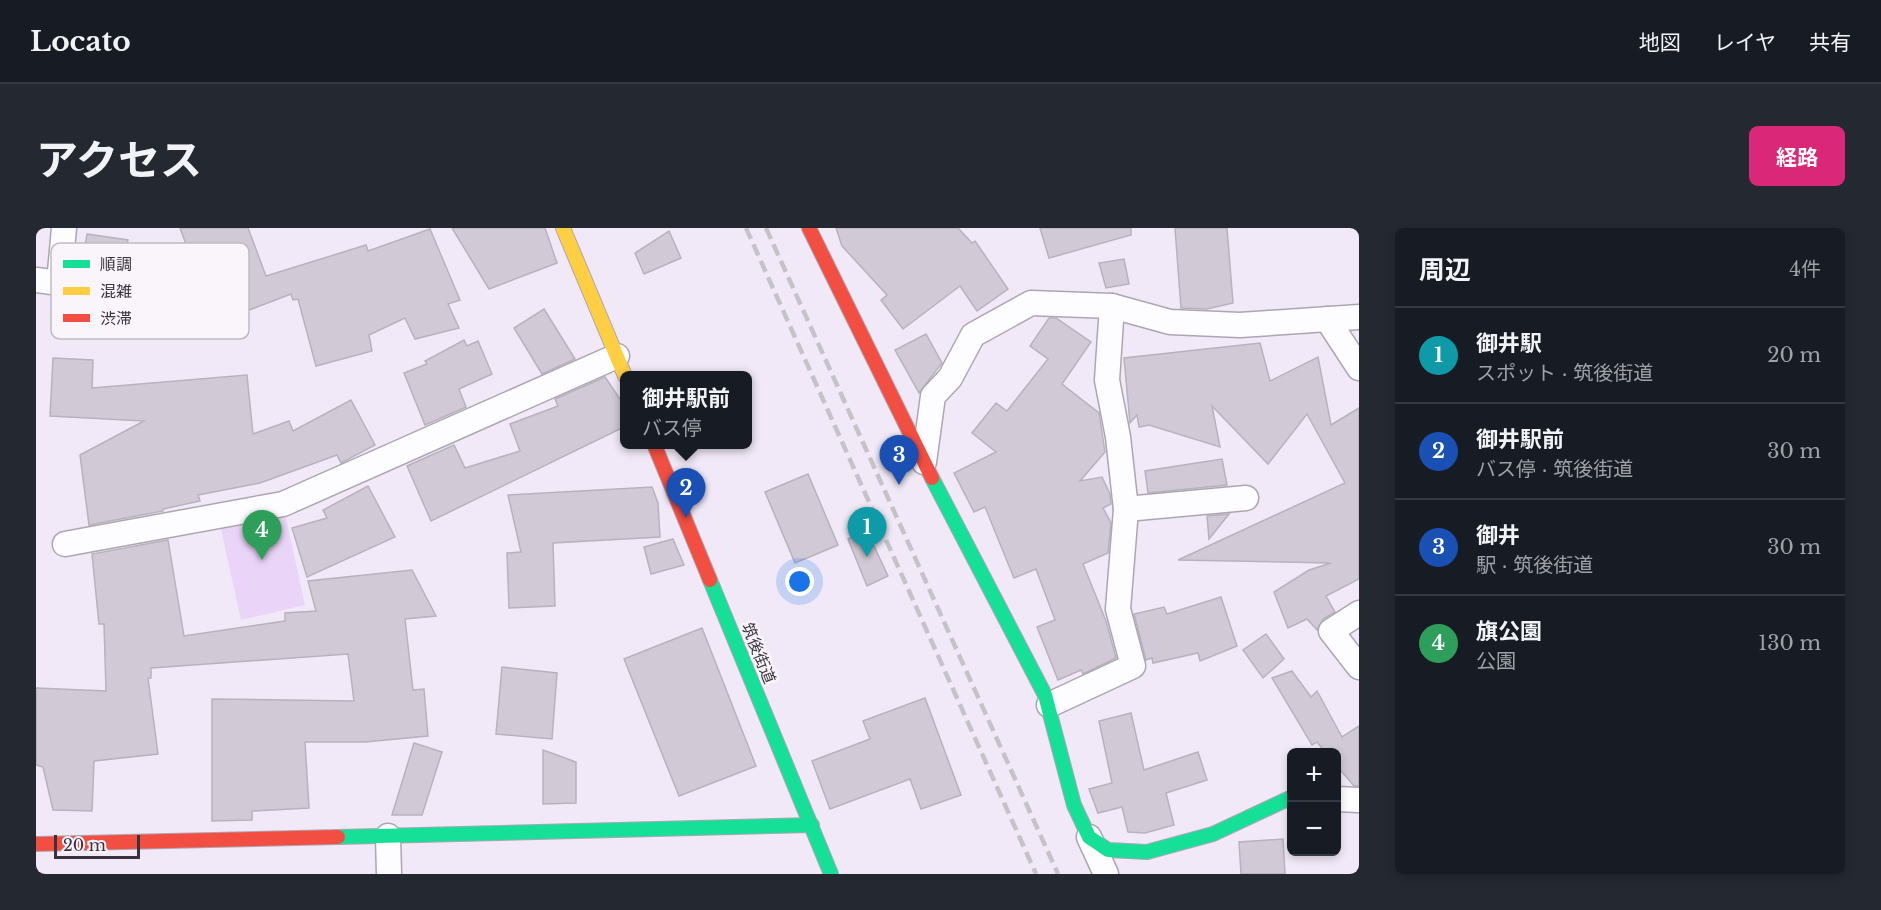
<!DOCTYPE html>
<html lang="ja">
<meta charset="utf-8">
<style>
body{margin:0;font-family:"Libre Baskerville","Noto Sans JP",serif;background:#242831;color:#f1f3f6}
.controls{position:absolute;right:18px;bottom:18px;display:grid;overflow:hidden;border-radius:9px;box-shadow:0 3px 9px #0003}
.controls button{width:54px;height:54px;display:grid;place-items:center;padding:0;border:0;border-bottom:2px solid #363941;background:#171b24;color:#f1f3f6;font:30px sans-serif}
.scale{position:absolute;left:18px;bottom:15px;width:86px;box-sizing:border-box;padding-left:6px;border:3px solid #39323e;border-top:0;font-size:16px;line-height:21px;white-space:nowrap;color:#39323e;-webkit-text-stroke:4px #f9f5fb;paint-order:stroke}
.you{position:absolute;left:764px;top:354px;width:21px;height:21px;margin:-15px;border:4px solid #fff;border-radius:50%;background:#1a73e8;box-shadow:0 0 0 9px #1a73e833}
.badge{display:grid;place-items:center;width:39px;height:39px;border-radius:50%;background:#db2777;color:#fff;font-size:20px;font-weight:700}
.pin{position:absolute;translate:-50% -50px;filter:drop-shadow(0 2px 3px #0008)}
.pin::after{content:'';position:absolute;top:32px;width:21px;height:18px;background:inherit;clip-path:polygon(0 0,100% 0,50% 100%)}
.popup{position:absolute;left:584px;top:143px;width:132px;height:78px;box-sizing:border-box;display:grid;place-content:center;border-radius:9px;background:#171b24;filter:drop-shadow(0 2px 4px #0005);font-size:20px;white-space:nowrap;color:#9ea1a6}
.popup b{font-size:22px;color:#f1f3f6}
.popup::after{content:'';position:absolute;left:50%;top:100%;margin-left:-12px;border:12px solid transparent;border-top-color:#171b24}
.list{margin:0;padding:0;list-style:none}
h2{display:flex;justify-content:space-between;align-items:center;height:78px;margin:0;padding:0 24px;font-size:26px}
h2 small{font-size:20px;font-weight:400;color:#9ea1a6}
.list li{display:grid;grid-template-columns:39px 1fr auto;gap:18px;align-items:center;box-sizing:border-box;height:96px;padding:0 24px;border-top:2px solid #363941}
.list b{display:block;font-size:22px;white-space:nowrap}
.list p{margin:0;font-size:20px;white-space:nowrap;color:#9ea1a6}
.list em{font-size:20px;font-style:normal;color:#9ea1a6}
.map{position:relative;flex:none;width:1323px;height:646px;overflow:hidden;border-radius:9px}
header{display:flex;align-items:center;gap:36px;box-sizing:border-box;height:84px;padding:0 30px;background:#171b24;border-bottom:2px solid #363941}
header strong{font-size:28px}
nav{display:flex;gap:33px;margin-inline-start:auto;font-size:21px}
.intro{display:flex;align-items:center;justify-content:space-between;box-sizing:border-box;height:144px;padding:0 36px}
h1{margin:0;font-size:42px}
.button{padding:15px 27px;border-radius:9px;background:#db2777;color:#fff;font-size:21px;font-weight:700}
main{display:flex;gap:36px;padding:0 36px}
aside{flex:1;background:#171b24;border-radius:9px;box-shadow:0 3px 9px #0003}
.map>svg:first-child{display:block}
.green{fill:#ead5f8}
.building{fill:#d1cad6;stroke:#b8b1be;stroke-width:1.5}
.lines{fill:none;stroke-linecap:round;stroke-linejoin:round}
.street-casing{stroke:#ada6b2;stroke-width:27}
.fast-casing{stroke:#ada6b2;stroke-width:16}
.slow-casing{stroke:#ada6b2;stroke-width:16}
.jam-casing{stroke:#ada6b2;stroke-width:16}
.street{stroke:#fdfcfe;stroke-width:24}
.fast{stroke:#16e098;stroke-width:14}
.slow{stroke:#ffcf43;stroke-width:14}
.jam{stroke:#f24e42;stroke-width:14}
.rail{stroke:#c5c3c7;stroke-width:4.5;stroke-dasharray:12 6;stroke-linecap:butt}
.labels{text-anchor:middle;stroke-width:5;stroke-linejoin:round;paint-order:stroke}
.street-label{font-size:16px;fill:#39323e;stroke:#f9f5fb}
.key{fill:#f9f5fb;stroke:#bfbac2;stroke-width:1.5}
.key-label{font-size:16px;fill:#39323e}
</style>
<header>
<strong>Locato</strong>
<nav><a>地図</a><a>レイヤ</a><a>共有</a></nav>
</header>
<div class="intro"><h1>アクセス</h1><a class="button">経路</a></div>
<main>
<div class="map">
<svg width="1323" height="646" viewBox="0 0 1323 646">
<rect width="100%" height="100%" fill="#f1e9f7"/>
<!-- green -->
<polygon class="green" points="247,276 269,377 205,392 182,288"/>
<!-- building -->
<g class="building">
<polygon points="144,0 212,0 230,48 330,17 332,23 394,1 424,72 412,76 423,100 379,111 369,90 333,107 336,123 280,138 262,71 257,72 255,66 179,95"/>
<polygon points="416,0 509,0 521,35 453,61"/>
<polygon points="800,0 922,0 936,15 939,13 972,61 941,83 924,58 867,101 845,72 851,67 806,18"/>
<polygon points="1004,0 1095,0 1095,7 1013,30"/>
<polygon points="1139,0 1191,0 1197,75 1171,81 1145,80"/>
<polygon points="633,3 645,30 608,46 599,25"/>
<polygon points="51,6 92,12 85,57 44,51"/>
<polygon points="1088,31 1093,56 1070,60 1063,35"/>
<polygon points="508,81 539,131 506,146 478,100"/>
<polygon points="1013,90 1020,90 1055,114 1026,156 1063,185 1069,224 1044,253 1066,249 1074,266 1075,276 1067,280 1075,295 1072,325 1047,336 1070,393 1080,430 1047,446 1045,442 1022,452 1001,399 1019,392 1000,341 978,350 949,279 938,284 918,245 960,224 936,205 960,175 971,183 1012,131 994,118"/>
<polygon points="890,106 906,135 883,165 859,122"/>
<polygon points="428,112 431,118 442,113 456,146 423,161 430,179 389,197 368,145 391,136 389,133"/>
<polygon points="1224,115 1234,153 1282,129 1295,197 1323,180 1323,351 1290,368 1299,384 1287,391 1281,402 1271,391 1252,400 1238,364 1273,342 1295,335 1142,332 1309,255 1271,186 1232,236 1176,178 1184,219 1113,197 1103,199 1101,187 1094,195 1088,130"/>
<polygon points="17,130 57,132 56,160 211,147 217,206 253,193 257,203 315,172 339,217 305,235 301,227 224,255 162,267 164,273 127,281 127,283 53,297 44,227 108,193 14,188"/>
<polygon points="569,149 588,177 588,199 395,293 371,238 418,217 429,240 484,223 474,196 522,178 519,171"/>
<polygon points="1186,231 1191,257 1112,265 1109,243"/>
<polygon points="772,246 802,317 759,335 729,264"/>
<polygon points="332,258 359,309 271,349 256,300 291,290 287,282"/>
<polygon points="616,259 622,275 624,309 517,315 519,378 473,380 471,325 485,324 472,267"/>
<polygon points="1193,286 1173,311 1171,288"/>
<polygon points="830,301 852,348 831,358 812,311"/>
<polygon points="637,311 648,337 615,346 608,319"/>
<polygon points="132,312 148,408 249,393 249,385 280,383 272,353 376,342 400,388 369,391 377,462 388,461 392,508 329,514 269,514 273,580 216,583 216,592 176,593 176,471 318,473 312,426 115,440 115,450 112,450 122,526 58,533 56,583 17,582 7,539 0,537 0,460 70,463 68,396 63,396 56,326"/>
<polygon points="1185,369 1201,418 1164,433 1162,425 1117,435 1116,430 1110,432 1098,386 1128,379 1131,386"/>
<polygon points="666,400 720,538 643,568 588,431"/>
<polygon points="1230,406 1248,431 1227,450 1207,422"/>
<polygon points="466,439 521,445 516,511 460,506"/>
<polygon points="1256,443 1275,469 1281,463 1306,509 1323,498 1323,558 1318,558 1300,537 1300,525 1290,525 1281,514 1276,517 1236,450"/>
<polygon points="889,470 925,567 885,581 874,551 794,581 776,533 834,511 827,493"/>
<polygon points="1095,485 1108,542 1162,524 1171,552 1130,565 1138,597 1109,605 1092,604 1086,579 1062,585 1053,561 1076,555 1063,493"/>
<polygon points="378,515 406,524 386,587 356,587"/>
<polygon points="507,522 540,534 540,575 507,576"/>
<polygon points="1247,611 1249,646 1205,646 1203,614"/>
</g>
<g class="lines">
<!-- street casing -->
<g class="street-casing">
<g id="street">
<polyline points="0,52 23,55 28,0"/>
<polyline points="1076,78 1071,152 1082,209 1090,281 1210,270"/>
<polyline points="1291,91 1323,140"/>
<polyline points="888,234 897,168 914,150 937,107 995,75 1076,78 1134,94 1204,97 1323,89"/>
<polyline points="29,316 247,276 581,128"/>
<polyline points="1323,385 1295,403 1323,439"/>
<polyline points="1013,477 1097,438 1082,381 1090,281"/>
<polyline points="1300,571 1323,572"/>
<polyline points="352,608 353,646"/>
<polyline points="1053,609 1070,646"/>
</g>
</g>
<!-- fast casing -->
<g class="fast-casing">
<g id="fast">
<polyline points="896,250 1009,467 1038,577 1053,609 1072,622 1111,624 1177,606 1256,569"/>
<polyline points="674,352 795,646"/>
<polyline points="302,609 776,597"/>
</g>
</g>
<!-- slow casing -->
<g class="slow-casing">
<polyline id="slow" points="527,0 589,148"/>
</g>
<!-- jam casing -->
<g class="jam-casing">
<g id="jam">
<polyline points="773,0 896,250"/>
<polyline points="618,216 674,352"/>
<polyline points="0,616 302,609"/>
</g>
</g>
<!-- street -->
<use href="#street" class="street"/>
<!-- fast -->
<use href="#fast" class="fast"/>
<!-- slow -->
<use href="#slow" class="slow"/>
<!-- jam -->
<use href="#jam" class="jam"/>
<!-- rail -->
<g class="rail">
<polyline points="710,0 1000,646"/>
<polyline points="730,0 1022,646"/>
</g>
</g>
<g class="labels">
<!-- street labels -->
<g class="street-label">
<text transform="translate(723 425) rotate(68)" y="6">筑後街道</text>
</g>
</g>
<!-- legend -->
<rect x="15" y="15" width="198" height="96" rx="9" class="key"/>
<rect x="27" y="32" width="27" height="8" fill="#16e098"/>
<rect x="27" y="59" width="27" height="8" fill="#ffcf43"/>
<rect x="27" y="86" width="27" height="8" fill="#f24e42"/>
<g class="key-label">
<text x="64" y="42">順調</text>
<text x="64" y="69">混雑</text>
<text x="64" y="96">渋滞</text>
</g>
</svg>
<div class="controls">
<button>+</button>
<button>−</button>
</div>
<div class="scale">20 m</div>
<div class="you"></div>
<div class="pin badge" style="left:831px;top:329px;background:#0f9aa8">1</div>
<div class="pin badge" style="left:650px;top:290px;background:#1a4fb4">2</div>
<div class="popup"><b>御井駅前</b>バス停</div>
<div class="pin badge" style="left:863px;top:257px;background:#1a4fb4">3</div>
<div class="pin badge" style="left:226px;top:332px;background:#2e9e5b">4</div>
</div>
<aside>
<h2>周辺<small>4件</small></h2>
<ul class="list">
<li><span class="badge" style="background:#0f9aa8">1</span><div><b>御井駅</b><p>スポット · 筑後街道</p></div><em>20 m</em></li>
<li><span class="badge" style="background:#1a4fb4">2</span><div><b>御井駅前</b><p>バス停 · 筑後街道</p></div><em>30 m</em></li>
<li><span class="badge" style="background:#1a4fb4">3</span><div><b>御井</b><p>駅 · 筑後街道</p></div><em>30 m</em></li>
<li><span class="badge" style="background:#2e9e5b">4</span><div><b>旗公園</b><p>公園</p></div><em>130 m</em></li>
</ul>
</aside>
</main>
